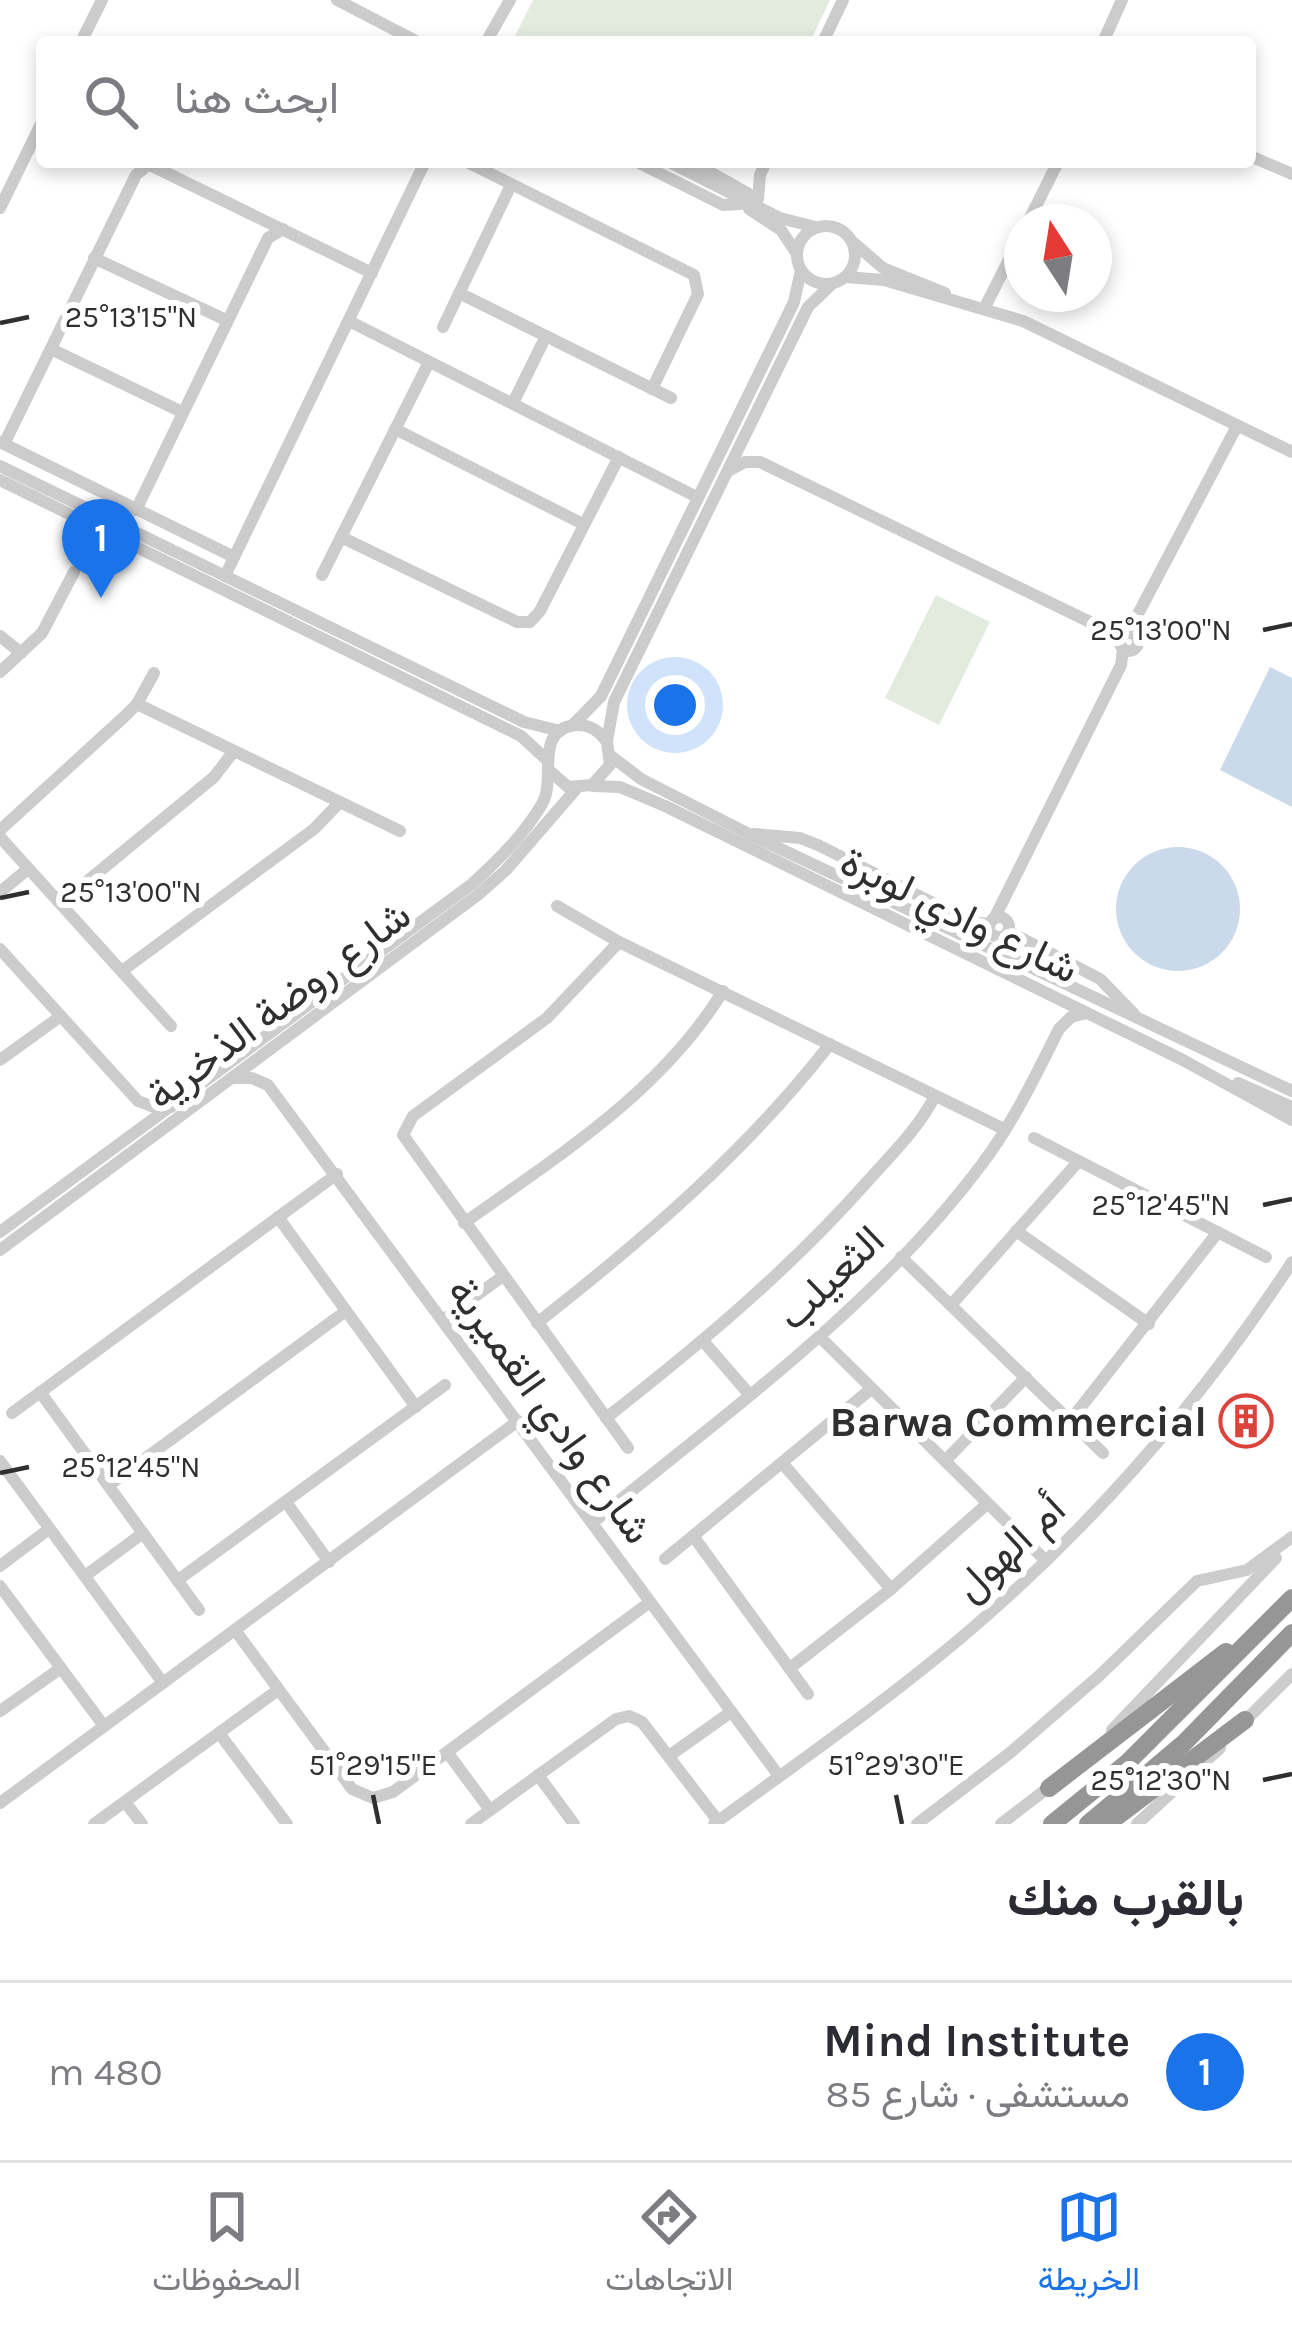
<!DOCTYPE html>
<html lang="ar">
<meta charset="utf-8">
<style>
body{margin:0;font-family:Karla,Vazirmatn,sans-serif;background:#f2f2f3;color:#2b2b33;direction:rtl}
.compass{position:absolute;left:1004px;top:204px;width:108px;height:108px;border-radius:50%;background:#fff;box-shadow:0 6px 18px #0003;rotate:348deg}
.you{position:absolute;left:675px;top:705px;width:42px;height:42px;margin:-30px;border:9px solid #fff;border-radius:50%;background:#1a73e8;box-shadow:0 0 0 18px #1a73e833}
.badge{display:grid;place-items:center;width:78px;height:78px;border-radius:50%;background:#1a73e8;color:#fff;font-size:39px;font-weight:700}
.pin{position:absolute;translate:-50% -99px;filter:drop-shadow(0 3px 6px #0008)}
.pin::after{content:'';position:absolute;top:63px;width:42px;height:36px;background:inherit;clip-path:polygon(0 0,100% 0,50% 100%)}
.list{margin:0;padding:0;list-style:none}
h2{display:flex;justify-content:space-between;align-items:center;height:156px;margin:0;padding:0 48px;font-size:51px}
h2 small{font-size:39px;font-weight:400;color:#7c7c81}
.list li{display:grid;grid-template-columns:78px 1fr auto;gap:36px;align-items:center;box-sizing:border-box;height:180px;padding:0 48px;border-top:3px solid #e1e1e2}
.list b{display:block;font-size:45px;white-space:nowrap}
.list p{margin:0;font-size:39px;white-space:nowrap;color:#7c7c81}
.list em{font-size:39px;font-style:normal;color:#7c7c81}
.icon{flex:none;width:66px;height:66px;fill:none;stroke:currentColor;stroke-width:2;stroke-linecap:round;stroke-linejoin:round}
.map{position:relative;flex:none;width:1292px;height:1824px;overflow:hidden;direction:ltr}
.search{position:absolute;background:#fff;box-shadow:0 6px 18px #0003;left:36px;right:36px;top:36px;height:132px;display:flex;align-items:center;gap:30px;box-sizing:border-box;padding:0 42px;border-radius:12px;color:#7c7c81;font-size:45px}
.sheet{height:336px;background:#fff}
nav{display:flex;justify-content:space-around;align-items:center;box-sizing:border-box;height:168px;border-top:3px solid #e1e1e2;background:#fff;font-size:33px;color:#7c7c81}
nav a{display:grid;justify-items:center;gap:6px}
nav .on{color:#1a73e8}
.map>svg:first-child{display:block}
.green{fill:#e3ebde}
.water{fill:#cbdaea}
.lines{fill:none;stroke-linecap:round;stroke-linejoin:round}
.minor{stroke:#ccc;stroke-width:12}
.highway{stroke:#969696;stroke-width:18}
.ticks{fill:none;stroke:#2f2f2f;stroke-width:4.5}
.labels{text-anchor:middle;stroke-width:12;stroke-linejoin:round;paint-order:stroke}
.street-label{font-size:42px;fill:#2f2f2f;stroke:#fff}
.poi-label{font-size:42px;font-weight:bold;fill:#2f2f2f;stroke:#fff;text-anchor:end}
.ticks-label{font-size:30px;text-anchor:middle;fill:#2f2f2f;stroke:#fff;stroke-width:12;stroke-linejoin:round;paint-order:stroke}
</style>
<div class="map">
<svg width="1292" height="1824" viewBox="0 0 1292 1824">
<rect width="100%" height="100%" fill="#fff"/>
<!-- green -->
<g class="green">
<polygon points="533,0 830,0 810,42 512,42"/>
<polygon points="936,595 990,622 939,725 885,698"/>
</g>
<!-- water -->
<g class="water">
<polygon points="1270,667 1292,678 1292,807 1220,770"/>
<circle cx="1178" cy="909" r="62"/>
</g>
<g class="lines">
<!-- minor -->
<g class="minor">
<polyline points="337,0 418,42"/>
<polyline points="81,42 102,0"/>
<polyline points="486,42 510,0"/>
<polyline points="823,42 843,0"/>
<polyline points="1103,42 1122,0"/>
<polyline points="1250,156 1292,174"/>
<polyline points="467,162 694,275 698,294 652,389"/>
<polyline points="637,162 723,205 740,204"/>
<polyline points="669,162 780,218 815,227"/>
<polyline points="692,162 749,194"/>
<polyline points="146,163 372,273"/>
<polyline points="758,199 760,175 766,162"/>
<polyline points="0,208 42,122"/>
<polyline points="749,209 781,230 797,254"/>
<polyline points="1028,222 1058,162"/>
<circle cx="826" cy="255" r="29"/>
<polyline points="854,243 883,268 945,293"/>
<polyline points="94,258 226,320"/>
<polyline points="846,277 884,280 1023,321 1292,452"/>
<polyline points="459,293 671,398"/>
<polyline points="985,307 1022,234"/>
<polyline points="349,321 697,497"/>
<polyline points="443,327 511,185"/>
<polyline points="51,349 182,412"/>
<polyline points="513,403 546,336"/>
<polyline points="395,429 583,524"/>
<polyline points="0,442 234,557"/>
<polyline points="4,444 136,175 149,164"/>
<polyline points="0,466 524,722 560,731"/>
<polyline points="728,471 745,462 760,462 1090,622 1125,634"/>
<polyline points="0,480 521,736 547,760"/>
<polyline points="136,510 268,238 283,229"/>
<polyline points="341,537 517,622 530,622 540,611 619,457"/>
<polyline points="322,575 429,362"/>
<polyline points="225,576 425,162"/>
<circle cx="1129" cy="642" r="9"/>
<polyline points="1128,633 1237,426"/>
<polyline points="0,636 21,653"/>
<polyline points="0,672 42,633 74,572"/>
<polyline points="137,704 400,831"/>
<polyline points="573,725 601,696 794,302 801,270"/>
<polyline points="607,741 614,702 808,307 832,284"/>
<polyline points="611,756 641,779 749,834 1292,1091"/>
<polyline points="593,786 620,787 665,806 1181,1059 1292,1120"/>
<polyline points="0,830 124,717 137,704 154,673"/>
<polyline points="754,834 800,838 818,845 971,922 990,924"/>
<polyline points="0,837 171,1026"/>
<polyline points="0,892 28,869"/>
<polyline points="61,903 214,777 234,751"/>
<polyline points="557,906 619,942 1004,1129"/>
<circle cx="999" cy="927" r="10"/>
<polyline points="994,919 1121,665 1123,649"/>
<polyline points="1008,931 1100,979 1134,1014"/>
<polyline points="619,942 547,1018 413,1116 403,1135 628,1448"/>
<polyline points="0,949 138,1101 154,1107 171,1107"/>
<polyline points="122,971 314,829 340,802"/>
<polyline points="0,1060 61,1016"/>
<polyline points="234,1078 252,1078 268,1085 779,1776"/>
<polyline points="1238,1083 1292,1107"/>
<polyline points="1034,1138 1266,1257"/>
<polyline points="278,1217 416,1407"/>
<path d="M464,1223C558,1156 661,1092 723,991"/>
<polyline points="1016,1231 1149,1324"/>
<path d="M0,1232L472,884C498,860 524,835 542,804C557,780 533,730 575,725C590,724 599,731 607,742L610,765L592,785L568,787L551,772"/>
<polyline points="0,1250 479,894 506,870 576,789"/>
<polyline points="901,1257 1103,1453"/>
<polyline points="951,1305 1078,1162"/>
<polyline points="444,1319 503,1276"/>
<path d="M537,1323C644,1239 747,1151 830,1044"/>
<polyline points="820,1337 1046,1561"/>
<polyline points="704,1342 749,1394"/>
<polyline points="40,1392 199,1610"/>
<polyline points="12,1413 337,1174"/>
<path d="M606,1418C699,1345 788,1271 866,1183C891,1155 918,1129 935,1096"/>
<polyline points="1070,1421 1218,1232"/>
<polyline points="0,1461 163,1683"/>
<polyline points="945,1461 1026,1377"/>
<polyline points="784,1465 891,1589"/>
<polyline points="109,1485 346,1311"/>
<polyline points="286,1502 329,1562"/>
<path d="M592,1523C727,1412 876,1306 982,1164C1013,1123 1036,1075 1059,1029L1071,1017L1086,1013"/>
<polyline points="694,1537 808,1694"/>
<polyline points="665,1559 871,1389"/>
<polyline points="0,1566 49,1529"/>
<polyline points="85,1576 143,1533"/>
<polyline points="178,1580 445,1385"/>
<polyline points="0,1586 104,1726"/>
<polyline points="235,1630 352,1789 373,1798 393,1792 650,1602"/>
<polyline points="790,1668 891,1589 987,1504"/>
<polyline points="0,1711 61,1668"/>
<polyline points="1242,1724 1292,1674"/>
<polyline points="1112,1730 1276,1558"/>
<polyline points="219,1733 287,1824"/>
<polyline points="447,1752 490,1810"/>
<polyline points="669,1756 731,1712"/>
<polyline points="538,1775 574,1824"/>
<polyline points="125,1802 142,1824"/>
<polyline points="0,1803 518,1421"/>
<polyline points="94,1824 278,1690"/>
<polyline points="471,1824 616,1719 629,1716 642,1722 718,1821"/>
<path d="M714,1824C800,1761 888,1700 969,1631C1094,1524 1202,1400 1292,1262"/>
<polyline points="917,1824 1011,1752 1100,1675 1197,1581 1247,1570 1292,1537"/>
<polyline points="1001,1824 1053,1784"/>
<polyline points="1137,1824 1220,1748"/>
</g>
<!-- highway -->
<g class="highway">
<polyline points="1049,1788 1226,1652"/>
<polyline points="1052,1824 1127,1763 1292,1598"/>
<polyline points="1088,1824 1183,1744 1292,1633"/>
<polyline points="1107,1824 1245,1720"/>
</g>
</g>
<!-- ticks -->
<path class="ticks" d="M0,323L29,317M1263,630L1292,624M0,898L29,892M1263,1205L1292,1199M0,1473L29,1467M1263,1780L1292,1774M373,1795L379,1824M896,1795L902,1824"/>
<!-- icons -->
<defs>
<g id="building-ring" transform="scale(2.7)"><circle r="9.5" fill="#fff" stroke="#db433c" stroke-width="1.5"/><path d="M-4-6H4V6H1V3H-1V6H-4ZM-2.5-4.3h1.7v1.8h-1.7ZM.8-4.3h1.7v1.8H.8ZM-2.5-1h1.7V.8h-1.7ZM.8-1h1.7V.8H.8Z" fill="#db433c"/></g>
</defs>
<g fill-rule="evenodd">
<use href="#building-ring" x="1246" y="1421"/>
</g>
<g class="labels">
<!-- street labels -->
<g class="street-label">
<text transform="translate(960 914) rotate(26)" y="15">شارع وادي لوبرة</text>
<text transform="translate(278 1004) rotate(-37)" y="15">شارع روضة الذخرية</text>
<text transform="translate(830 1277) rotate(-44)" y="15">الثعيلب</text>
<text transform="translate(551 1410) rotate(54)" y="15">شارع وادي القميرية</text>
<text transform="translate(1009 1547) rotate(-43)" y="15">أم الهول</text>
</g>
<!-- poi labels -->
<g class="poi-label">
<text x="1207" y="1436">Barwa Commercial</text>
</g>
</g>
<g class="ticks-label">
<text x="131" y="327">25°13'15"N</text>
<text x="1161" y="640">25°13'00"N</text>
<text x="131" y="902">25°13'00"N</text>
<text x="1161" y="1215">25°12'45"N</text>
<text x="131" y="1477">25°12'45"N</text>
<text x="373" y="1775">51°29'15"E</text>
<text x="896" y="1775">51°29'30"E</text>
<text x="1161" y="1790">25°12'30"N</text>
</g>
</svg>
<svg class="compass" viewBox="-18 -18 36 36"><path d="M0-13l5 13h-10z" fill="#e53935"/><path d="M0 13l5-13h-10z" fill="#7c7c81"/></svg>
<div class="you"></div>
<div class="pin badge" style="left:101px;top:598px">1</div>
<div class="search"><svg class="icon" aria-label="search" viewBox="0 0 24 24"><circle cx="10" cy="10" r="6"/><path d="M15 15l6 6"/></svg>ابحث هنا</div>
</div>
<section class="sheet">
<h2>بالقرب منك<small></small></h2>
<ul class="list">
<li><span class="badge">1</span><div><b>Mind Institute</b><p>مستشفى · شارع 85</p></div><em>480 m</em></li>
</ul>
</section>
<nav>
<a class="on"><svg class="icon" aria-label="map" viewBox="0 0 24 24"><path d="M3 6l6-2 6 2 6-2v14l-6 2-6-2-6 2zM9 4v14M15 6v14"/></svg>الخريطة</a>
<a><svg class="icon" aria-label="directions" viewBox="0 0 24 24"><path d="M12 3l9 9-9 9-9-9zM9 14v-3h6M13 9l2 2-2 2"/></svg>الاتجاهات</a>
<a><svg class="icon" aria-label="saved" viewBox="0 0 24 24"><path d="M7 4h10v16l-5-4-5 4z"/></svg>المحفوظات</a>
</nav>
